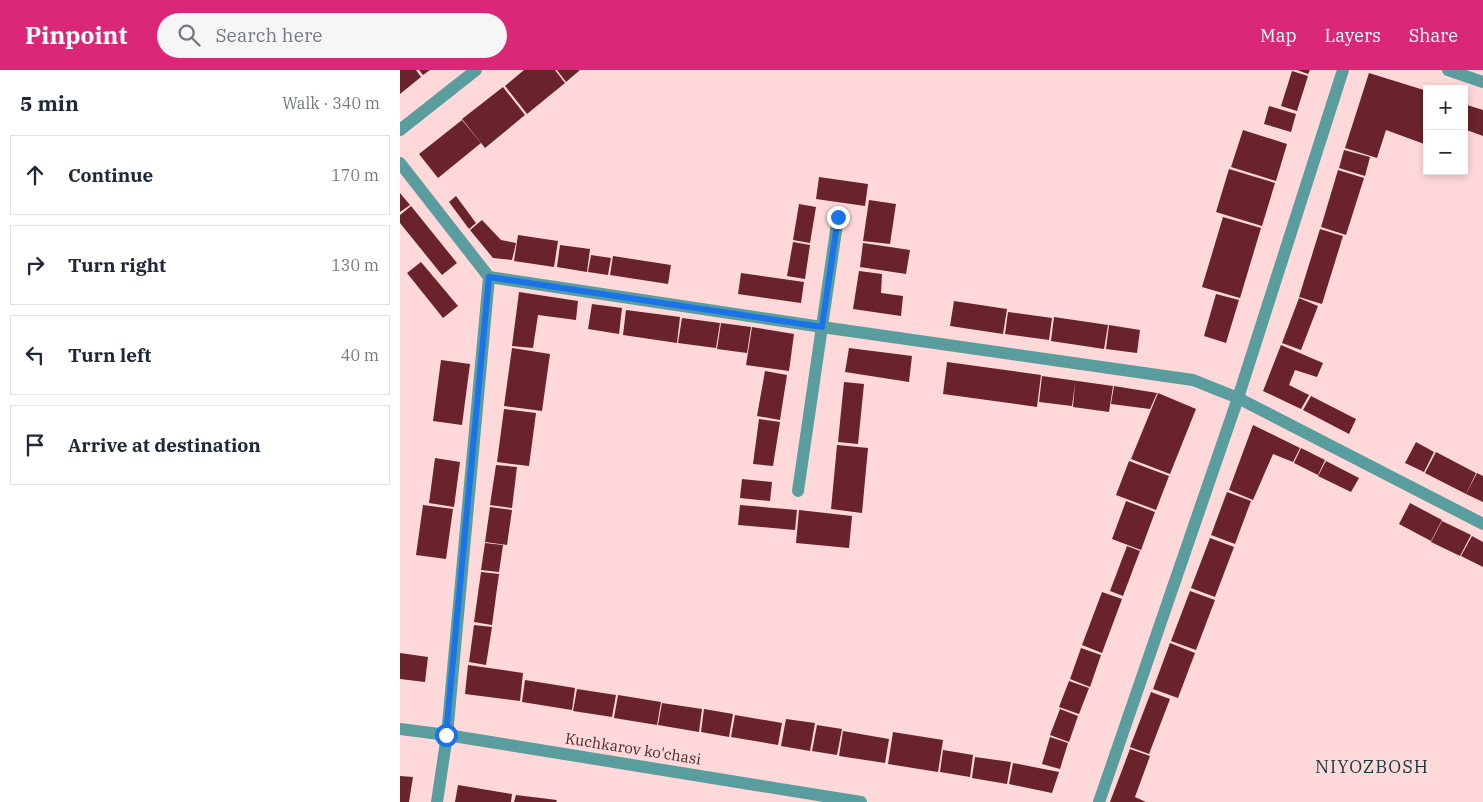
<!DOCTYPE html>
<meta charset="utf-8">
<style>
body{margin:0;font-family:"IBM Plex Serif",serif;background:#f6f6f7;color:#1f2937}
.controls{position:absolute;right:15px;top:15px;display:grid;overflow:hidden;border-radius:0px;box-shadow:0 2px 8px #0003}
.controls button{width:45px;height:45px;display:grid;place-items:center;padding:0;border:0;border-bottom:1px solid #e0e1e3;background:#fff;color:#1f2937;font:25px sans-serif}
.stop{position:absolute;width:15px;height:15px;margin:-11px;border:4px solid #1a73e8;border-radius:50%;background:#fff}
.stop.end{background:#1a73e8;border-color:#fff;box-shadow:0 1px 5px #0008}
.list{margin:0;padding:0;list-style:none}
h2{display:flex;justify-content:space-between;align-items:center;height:65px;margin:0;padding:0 20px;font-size:21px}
h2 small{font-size:16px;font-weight:400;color:#747a83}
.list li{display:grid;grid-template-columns:32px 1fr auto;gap:15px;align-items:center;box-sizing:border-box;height:80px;margin:0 10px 10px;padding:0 10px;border:1px solid #e0e1e3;border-radius:0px}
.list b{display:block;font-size:19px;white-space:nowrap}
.list em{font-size:16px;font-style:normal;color:#747a83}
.icon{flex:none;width:28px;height:28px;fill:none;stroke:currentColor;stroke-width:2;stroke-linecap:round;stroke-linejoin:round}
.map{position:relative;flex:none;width:1083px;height:732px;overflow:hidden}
header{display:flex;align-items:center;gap:30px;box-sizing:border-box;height:70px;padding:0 25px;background:#db2777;color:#fff}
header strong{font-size:24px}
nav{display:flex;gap:28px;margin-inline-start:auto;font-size:18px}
.search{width:350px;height:45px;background:#f6f6f7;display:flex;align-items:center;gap:12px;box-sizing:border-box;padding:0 18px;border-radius:28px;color:#747a83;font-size:19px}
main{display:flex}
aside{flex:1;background:#fff}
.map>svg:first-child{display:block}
.building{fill:#6a222b}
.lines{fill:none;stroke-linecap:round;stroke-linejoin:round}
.minor{stroke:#5a9d9e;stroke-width:12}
.route{stroke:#1a73e8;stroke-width:6}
.labels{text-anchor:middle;stroke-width:5;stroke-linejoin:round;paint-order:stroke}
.street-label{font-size:15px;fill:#4b282a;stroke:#ffd9da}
.quarter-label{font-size:18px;letter-spacing:1px;fill:#163839;stroke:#ffd9da}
</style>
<header>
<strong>Pinpoint</strong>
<div class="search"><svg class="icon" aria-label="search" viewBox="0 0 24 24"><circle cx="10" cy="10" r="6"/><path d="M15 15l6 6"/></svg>Search here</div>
<nav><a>Map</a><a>Layers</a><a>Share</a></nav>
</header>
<main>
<aside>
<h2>5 min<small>Walk · 340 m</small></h2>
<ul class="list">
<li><svg class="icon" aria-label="ahead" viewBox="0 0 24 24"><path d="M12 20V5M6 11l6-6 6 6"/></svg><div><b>Continue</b></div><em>170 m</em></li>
<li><svg class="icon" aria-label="right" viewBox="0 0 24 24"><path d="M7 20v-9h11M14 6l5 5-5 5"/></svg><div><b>Turn right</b></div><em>130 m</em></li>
<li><svg class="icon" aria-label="left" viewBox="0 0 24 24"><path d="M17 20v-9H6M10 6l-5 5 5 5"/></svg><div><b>Turn left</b></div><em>40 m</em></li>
<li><svg class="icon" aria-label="arrive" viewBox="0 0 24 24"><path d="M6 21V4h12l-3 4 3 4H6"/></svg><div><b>Arrive at destination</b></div></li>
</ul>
</aside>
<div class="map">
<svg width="1083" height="732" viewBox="0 0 1083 732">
<rect width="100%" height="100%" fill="#ffd9da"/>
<!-- building -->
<g class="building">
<polygon points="0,0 16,0 21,7 0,24"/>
<polygon points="19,0 30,0 23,5"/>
<polygon points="124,0 155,0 165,13 127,44 105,16"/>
<polygon points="157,0 180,0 166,12"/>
<polygon points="897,0 910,0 908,4"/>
<polygon points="892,1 908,6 897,41 881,36"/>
<polygon points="969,3 1027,21 1027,75 986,60 977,88 945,78"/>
<polygon points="103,17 125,45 85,78 62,49"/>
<polygon points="1064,34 1083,40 1083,66 1064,59"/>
<polygon points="869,36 896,44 891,62 864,54"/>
<polygon points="62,50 81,73 38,108 19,84"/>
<polygon points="843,60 887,74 876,111 831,97"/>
<polygon points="944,80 970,87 965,106 939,98"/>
<polygon points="829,99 875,113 862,156 816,142"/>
<polygon points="938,100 964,108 946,165 921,157"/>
<polygon points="419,107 468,114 465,136 416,129"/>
<polygon points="0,123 10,135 0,142"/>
<polygon points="56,126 76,153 69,159 49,132"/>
<polygon points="469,130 496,134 490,174 463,171"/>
<polygon points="399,134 416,137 410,173 393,170"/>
<polygon points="11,136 57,193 42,205 0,153 0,145"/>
<polygon points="823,147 861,158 840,228 802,217"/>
<polygon points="82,150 101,170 116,173 112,190 93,188 70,160"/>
<polygon points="920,159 943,166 922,234 899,227"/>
<polygon points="118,165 158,171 154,197 114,191"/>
<polygon points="393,172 410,175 405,209 387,206"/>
<polygon points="463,173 510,180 506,204 460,197"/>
<polygon points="160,175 190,179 187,202 157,197"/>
<polygon points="191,185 211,188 208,205 188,202"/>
<polygon points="213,186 271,195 268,214 210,205"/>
<polygon points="21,192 58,236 43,248 7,203"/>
<polygon points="459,201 482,204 481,223 503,226 501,246 453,239"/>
<polygon points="341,203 404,212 401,233 338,224"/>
<polygon points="119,222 178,231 176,250 138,245 133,278 112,276"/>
<polygon points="816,224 839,230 826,273 804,266"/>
<polygon points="899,228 918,236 901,280 882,273"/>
<polygon points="554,231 607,239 603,264 550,256"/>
<polygon points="192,234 222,238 219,264 188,259"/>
<polygon points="226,240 280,247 277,273 223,265"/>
<polygon points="608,242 652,248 649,270 605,264"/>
<polygon points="654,247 708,255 704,279 651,271"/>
<polygon points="282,248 320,253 316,278 278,273"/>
<polygon points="321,253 351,257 347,283 317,279"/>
<polygon points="709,255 740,260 737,283 706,279"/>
<polygon points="352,257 394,264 389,301 346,295"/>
<polygon points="881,275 923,293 917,307 895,300 889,315 909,325 901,339 863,321"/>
<polygon points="112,278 150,284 142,341 104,336"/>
<polygon points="449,278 512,286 509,312 445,302"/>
<polygon points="41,290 70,294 62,355 33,351"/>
<polygon points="547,292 641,305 637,337 543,324"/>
<polygon points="365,301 387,305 380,350 357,346"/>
<polygon points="642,306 713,316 709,342 673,337 675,313 672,336 639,332"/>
<polygon points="444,312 464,314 458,374 438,372"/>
<polygon points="714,316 757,323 750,339 711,334"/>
<polygon points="758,323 796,339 770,404 731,389"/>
<polygon points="911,326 956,349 949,364 903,340"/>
<polygon points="104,339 136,343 129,396 97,392"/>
<polygon points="359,349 380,352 373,396 353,394"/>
<polygon points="853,355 900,378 893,392 873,384 853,430 829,420"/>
<polygon points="1016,372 1034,382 1024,402 1005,393"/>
<polygon points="437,375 468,378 462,443 431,439"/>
<polygon points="901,378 925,390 918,405 894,393"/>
<polygon points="1036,382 1076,403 1066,424 1025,403"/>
<polygon points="35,388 60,392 54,437 29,433"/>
<polygon points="729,391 769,406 756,440 716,425"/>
<polygon points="926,391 959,408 951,422 918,406"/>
<polygon points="96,395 117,397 112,438 90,435"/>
<polygon points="1077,403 1083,406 1083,432 1066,424"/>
<polygon points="342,409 372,412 370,431 340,428"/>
<polygon points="827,422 851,431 835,474 811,465"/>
<polygon points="726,431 755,442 741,480 712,469"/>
<polygon points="1010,433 1042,450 1031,471 999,454"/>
<polygon points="23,435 53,439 46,489 16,485"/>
<polygon points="340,435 397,440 395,460 338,455"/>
<polygon points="90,437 112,440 107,475 85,472"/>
<polygon points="399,440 452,446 449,478 396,473"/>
<polygon points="1042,451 1071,465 1060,486 1031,472"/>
<polygon points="1072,466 1083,472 1083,497 1061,486"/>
<polygon points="810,468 834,477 815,527 791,518"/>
<polygon points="85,473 103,475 99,502 81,500"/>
<polygon points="727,476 740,481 723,526 710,521"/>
<polygon points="81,502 99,504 92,555 74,552"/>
<polygon points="790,521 815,530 796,580 771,571"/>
<polygon points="702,522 722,529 702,583 682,575"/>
<polygon points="74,555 92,557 86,595 69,592"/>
<polygon points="770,573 795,583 778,628 753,619"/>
<polygon points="681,578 701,585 690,617 670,609"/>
<polygon points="0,583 28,587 25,612 0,609"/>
<polygon points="68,595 123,603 120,631 65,624"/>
<polygon points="125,610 175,618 172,640 122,632"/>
<polygon points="669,611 689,618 679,644 659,637"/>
<polygon points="177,619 216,625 212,647 173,641"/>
<polygon points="751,622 770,629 749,684 730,677"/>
<polygon points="218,625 261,632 257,655 214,648"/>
<polygon points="262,633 302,639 299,662 258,655"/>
<polygon points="304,639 333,644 329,667 301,662"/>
<polygon points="660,639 678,646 669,672 650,665"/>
<polygon points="335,645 382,653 378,675 331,667"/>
<polygon points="386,649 415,653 410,681 381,676"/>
<polygon points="417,655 442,659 437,685 412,681"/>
<polygon points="443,661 489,669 485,693 439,686"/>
<polygon points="493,662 543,670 538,702 488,694"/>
<polygon points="650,667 668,673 660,699 642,694"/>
<polygon points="730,679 750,686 735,727 746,732 710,732"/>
<polygon points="543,680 573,685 570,707 540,702"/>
<polygon points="575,687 611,692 607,714 572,708"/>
<polygon points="613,693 659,702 652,723 609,714"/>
<polygon points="0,706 13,707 9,732 0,732"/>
<polygon points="58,715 112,724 111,732 55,732"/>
<polygon points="116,725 157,730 156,732 114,732"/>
</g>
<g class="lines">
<!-- minor -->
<g class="minor">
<polyline points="1048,0 1083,12"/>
<polyline points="0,60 76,0"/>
<polyline points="0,93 89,207 47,665 37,732"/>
<polyline points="89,207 422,257 793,310 838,328 1083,454"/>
<polyline points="398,421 438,147"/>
<polyline points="0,659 47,665 461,732"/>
<polyline points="699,732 838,328 943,0"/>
</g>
</g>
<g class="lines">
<!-- route -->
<polyline class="route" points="46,665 89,207 422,257 438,147"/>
</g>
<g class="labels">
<!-- street labels -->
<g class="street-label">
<text transform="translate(233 679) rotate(9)" y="5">Kuchkarov ko'chasi</text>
</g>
<!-- quarter labels -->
<g class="quarter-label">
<text x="972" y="703">NIYOZBOSH</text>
</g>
</g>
</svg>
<div class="controls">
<button>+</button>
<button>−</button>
</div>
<div class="stop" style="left:46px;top:665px"></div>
<div class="stop end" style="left:438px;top:147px"></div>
</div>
</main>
